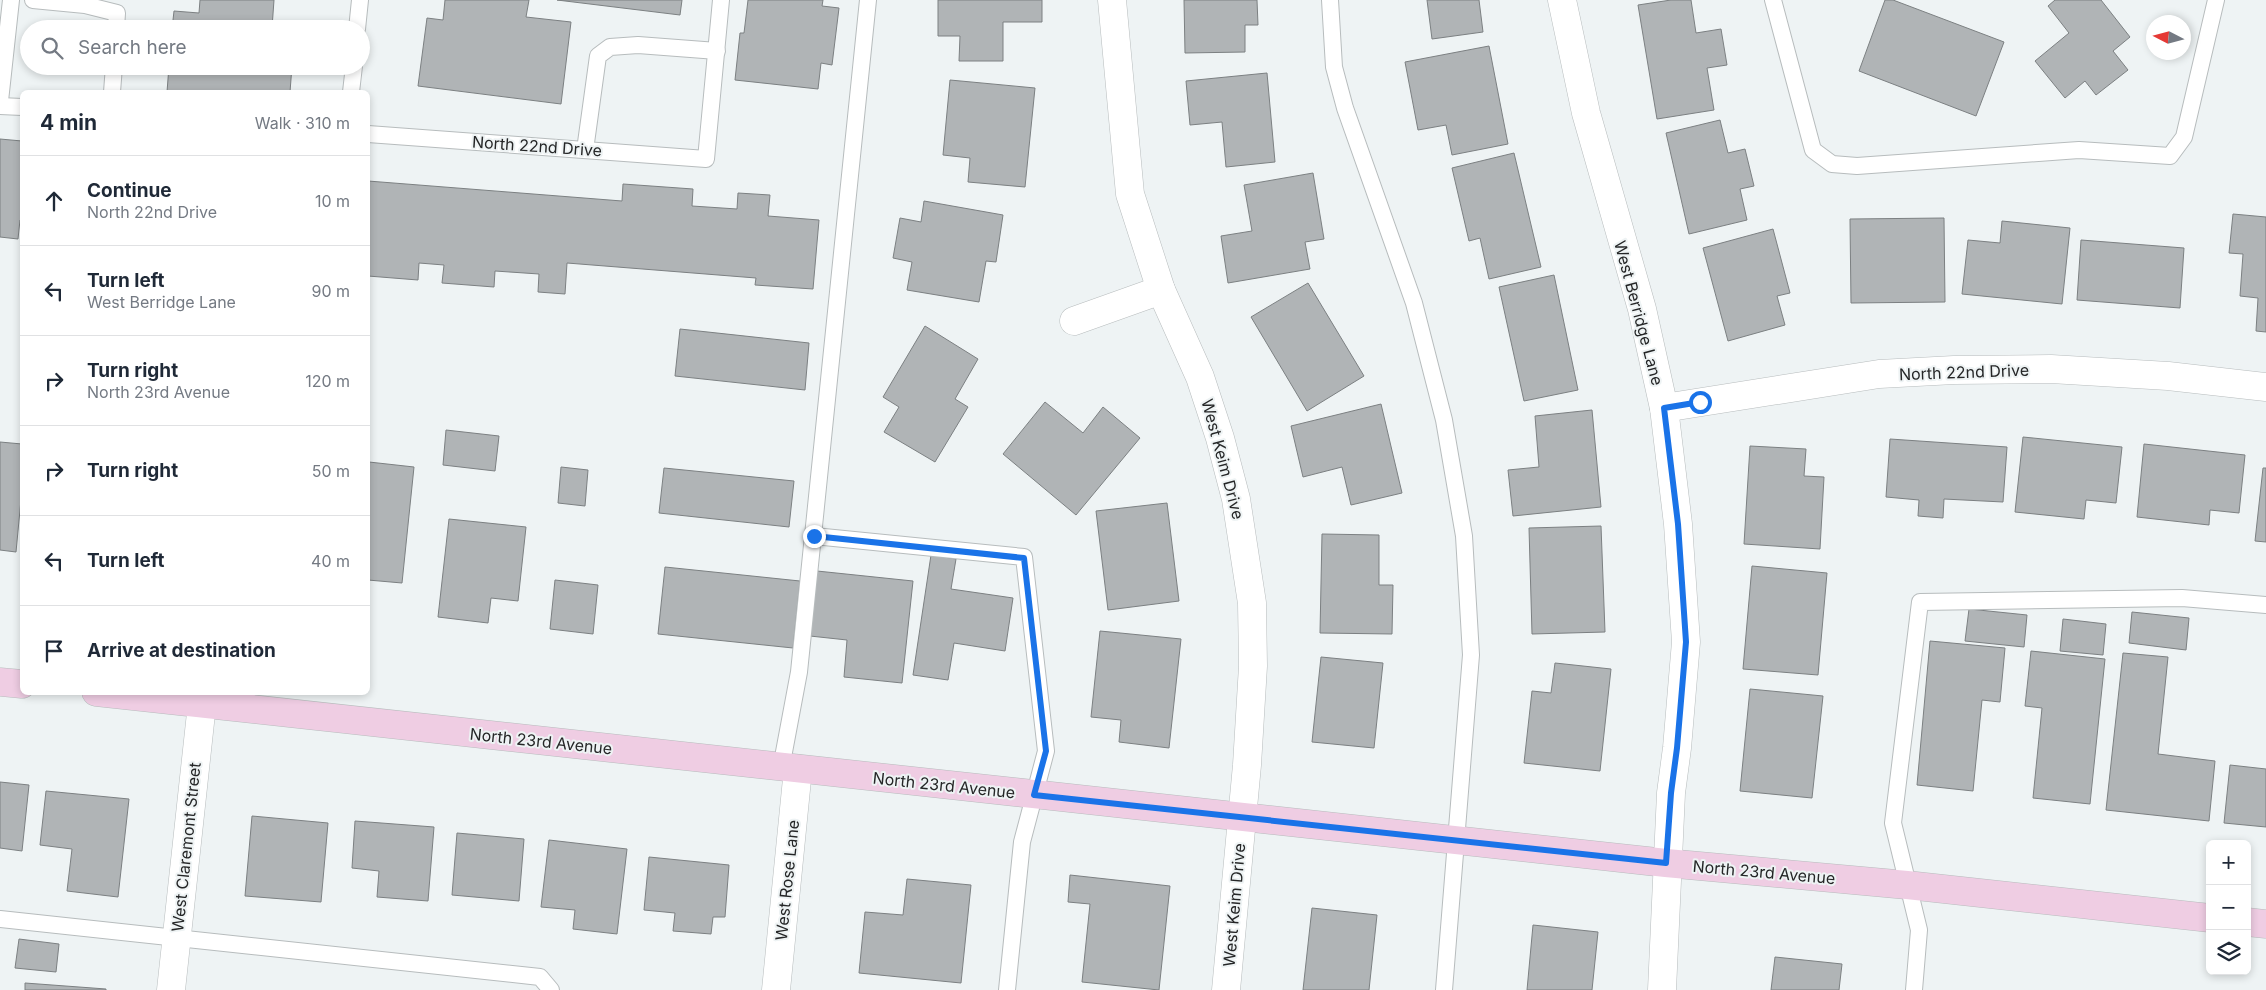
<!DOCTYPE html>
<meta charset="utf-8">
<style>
body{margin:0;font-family:Inter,sans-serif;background:#f6f6f7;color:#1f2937}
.controls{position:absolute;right:15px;bottom:15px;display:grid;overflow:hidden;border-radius:8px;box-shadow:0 2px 8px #0003}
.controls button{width:45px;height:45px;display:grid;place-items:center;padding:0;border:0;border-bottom:1px solid #e0e1e3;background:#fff;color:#1f2937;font:25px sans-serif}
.compass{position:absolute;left:2146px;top:15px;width:45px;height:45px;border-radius:50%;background:#fff;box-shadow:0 2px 8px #0003;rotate:276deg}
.stop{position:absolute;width:15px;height:15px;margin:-11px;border:4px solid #1a73e8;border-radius:50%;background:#fff}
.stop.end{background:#1a73e8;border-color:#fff;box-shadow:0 1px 5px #0008}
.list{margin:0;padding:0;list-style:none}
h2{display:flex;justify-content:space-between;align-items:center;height:65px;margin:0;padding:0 20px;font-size:21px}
h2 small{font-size:16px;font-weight:400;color:#747a83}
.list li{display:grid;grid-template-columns:32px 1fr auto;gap:15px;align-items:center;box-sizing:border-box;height:90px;padding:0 20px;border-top:1px solid #e0e1e3}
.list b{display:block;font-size:19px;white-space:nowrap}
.list p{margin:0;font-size:16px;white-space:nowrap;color:#747a83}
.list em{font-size:16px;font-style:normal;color:#747a83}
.icon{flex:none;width:28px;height:28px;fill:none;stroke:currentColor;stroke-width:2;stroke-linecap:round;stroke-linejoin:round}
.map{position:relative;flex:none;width:2266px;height:990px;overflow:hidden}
.search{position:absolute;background:#fff;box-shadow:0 2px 8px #0003;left:20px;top:20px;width:350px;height:55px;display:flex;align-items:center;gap:12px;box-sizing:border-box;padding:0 18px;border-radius:28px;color:#747a83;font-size:19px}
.panel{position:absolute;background:#fff;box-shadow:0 2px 8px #0003;left:20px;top:90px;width:350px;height:605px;border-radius:8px}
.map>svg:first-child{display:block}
.building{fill:#b0b4b6;stroke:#7c8082}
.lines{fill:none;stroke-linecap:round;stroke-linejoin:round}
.lane-casing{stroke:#b7bcbd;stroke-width:18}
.street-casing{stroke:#b7bcbd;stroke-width:29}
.secondary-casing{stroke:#b7bcbd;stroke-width:29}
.lane{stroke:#fff;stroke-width:16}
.street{stroke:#fff;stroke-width:28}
.secondary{stroke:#efcde3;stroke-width:28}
.route{stroke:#1a73e8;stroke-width:6}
.labels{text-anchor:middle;stroke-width:4;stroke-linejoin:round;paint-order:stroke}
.street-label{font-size:16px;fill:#252627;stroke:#eef3f4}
</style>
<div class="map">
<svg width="2266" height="990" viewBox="0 0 2266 990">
<rect width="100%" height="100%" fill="#eef3f4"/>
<!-- building -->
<g class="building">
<polygon points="200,0 274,0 272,28 275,29 172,29 174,11 199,13"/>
<polygon points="445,0 529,0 526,17 571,22 561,104 418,86 427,18 443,20"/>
<polygon points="557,0 682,0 680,15"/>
<polygon points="748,0 823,0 822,6 839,8 832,65 821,63 818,89 735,80 740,33 744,33"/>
<polygon points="938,0 1042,0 1042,22 1003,22 1003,61 959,61 960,36 938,36"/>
<polygon points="1184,0 1257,0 1258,25 1245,25 1245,52 1185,53"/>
<polygon points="1427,0 1479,0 1483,32 1432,39"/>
<polygon points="1671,0 1691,0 1696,33 1721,29 1727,65 1707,68 1714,110 1657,119 1638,5"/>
<polygon points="1885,0 1893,0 2004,42 1976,116 1859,71"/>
<polygon points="2055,0 2101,0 2130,37 2113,51 2128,70 2096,95 2085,81 2065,98 2035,61 2069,33 2048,6"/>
<polygon points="1489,46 1508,144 1452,155 1446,125 1418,130 1405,62"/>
<polygon points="169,66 292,66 290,92 167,92"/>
<polygon points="1267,73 1275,162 1226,167 1222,122 1190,125 1186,81"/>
<polygon points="950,80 1035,88 1025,187 968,182 970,158 943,155"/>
<polygon points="1720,120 1728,153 1745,149 1754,186 1740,189 1747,220 1689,234 1666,133"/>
<polygon points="0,139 22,141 22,220 20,220 18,239 0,237"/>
<polygon points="1514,153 1541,267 1489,279 1480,238 1469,241 1452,168"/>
<polygon points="1313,173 1324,239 1305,242 1310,269 1228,283 1221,236 1252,231 1244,185"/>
<polygon points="368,181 622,201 623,184 693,189 692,206 737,209 738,193 770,195 768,216 819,220 813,289 755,285 756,278 567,263 565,294 538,292 539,274 495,271 494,287 442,283 444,265 419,263 418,280 368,276"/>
<polygon points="924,201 1003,215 996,262 986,261 979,302 907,290 912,262 893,258 900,218 921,222"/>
<polygon points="2233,214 2266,217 2266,332 2256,331 2258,298 2240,296 2243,254 2229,253"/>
<polygon points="1944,218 1945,302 1851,303 1850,219"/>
<polygon points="2002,221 2070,228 2062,304 1962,294 1968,240 2000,243"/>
<polygon points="1773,229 1790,293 1777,296 1785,325 1728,341 1703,248"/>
<polygon points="2081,240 2184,248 2180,308 2077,300"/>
<polygon points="1554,275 1578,390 1524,401 1499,287"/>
<polygon points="1308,283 1364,376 1307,411 1251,317"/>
<polygon points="925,326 978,359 955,399 968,407 935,462 884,432 899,407 883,397"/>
<polygon points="680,329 809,343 805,390 675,376"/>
<polygon points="1045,402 1083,433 1103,407 1140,438 1076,515 1003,454"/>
<polygon points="1381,404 1402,493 1351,505 1342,467 1303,477 1291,426"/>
<polygon points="1592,410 1601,507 1513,516 1508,470 1539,467 1535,416"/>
<polygon points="446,430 499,436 495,471 443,465"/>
<polygon points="2023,437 2122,447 2116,503 2086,500 2084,519 2015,512"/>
<polygon points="1890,439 2007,447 2003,502 1944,499 1943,518 1918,516 1919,500 1886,497"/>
<polygon points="0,442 22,444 22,489 16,552 0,550"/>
<polygon points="2144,444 2245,455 2239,513 2210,510 2209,525 2137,517"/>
<polygon points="1750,446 1806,449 1804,476 1824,477 1820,549 1744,544"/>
<polygon points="369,462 414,467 402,583 368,580"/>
<polygon points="561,467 588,470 585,506 558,503"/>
<polygon points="664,468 794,481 789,527 659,513"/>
<polygon points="2263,468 2266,468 2266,542 2255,541"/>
<polygon points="1167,503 1179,601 1108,610 1096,511"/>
<polygon points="449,519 526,527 518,601 491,598 488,623 438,617"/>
<polygon points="1601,526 1605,632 1532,634 1529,528"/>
<polygon points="1322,534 1379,535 1379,585 1393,585 1392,634 1320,633"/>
<polygon points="931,555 956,559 951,589 1013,598 1005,651 954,643 948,680 913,675"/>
<polygon points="1752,566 1827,573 1818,675 1743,669"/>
<polygon points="665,567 800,581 793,648 658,634"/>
<polygon points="817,571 913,581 902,683 844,677 847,640 810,636"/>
<polygon points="555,580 598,585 593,634 550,629"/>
<polygon points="1969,609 2027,615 2024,647 1965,641"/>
<polygon points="2132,612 2189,618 2186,650 2129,643"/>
<polygon points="2063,619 2106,624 2103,655 2060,651"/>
<polygon points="1100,631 1181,639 1169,748 1119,742 1121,720 1091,717"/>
<polygon points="1930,641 2005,648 2000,702 1982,700 1973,791 1917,785"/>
<polygon points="2031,651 2105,659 2090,804 2033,798 2042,708 2025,706"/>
<polygon points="2123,653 2168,657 2158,754 2215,761 2209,821 2106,810"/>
<polygon points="1321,657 1383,663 1374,748 1312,742"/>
<polygon points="1555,663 1611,669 1600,771 1524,763 1532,691 1551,693"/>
<polygon points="1750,689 1823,696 1812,798 1740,791"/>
<polygon points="2230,765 2266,769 2266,827 2224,823"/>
<polygon points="0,782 29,785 22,851 0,848"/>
<polygon points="46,791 129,799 118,897 67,891 72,849 40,845"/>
<polygon points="252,816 328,823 321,902 245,896"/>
<polygon points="355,821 434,827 428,901 377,897 379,871 352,868"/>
<polygon points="457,833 524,839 519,901 452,895"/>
<polygon points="549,840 627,849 617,934 573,929 575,910 541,907"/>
<polygon points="649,857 729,865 725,917 713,917 711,934 673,931 675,913 644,910"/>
<polygon points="1070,875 1170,886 1159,990 1082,982 1090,904 1068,902"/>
<polygon points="907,879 971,885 961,983 859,973 865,912 903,915"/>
<polygon points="1312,908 1377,915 1369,990 1303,990"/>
<polygon points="1533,925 1598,932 1592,990 1527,990"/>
<polygon points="19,939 59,944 56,972 15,968"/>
<polygon points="1775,957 1842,964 1839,990 1771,990"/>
<polygon points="25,983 106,989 106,990 25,990"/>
</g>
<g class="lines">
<!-- lane casing -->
<g class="lane-casing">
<g id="lane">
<polyline points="33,0 85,5 117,13 116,29"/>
<polyline points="1330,0 1334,67 1345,108 1414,303 1444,420 1464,536 1471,655 1444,990"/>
<polyline points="1773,0 1813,150 1832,164 1857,166 2079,150 2170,156 2184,137 2216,0"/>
<polyline points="357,29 360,0"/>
<polyline points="112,92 114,66"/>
<polyline points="351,92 354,66"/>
<polyline points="0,101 11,0"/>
<polyline points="0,106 22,107"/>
<polyline points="368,134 706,159 721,0"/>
<polyline points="585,150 598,56 610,47 638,45 717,51"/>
<polyline points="814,536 1024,557 1046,751 1022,842 1007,990"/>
<polyline points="781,768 799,672 868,0"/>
<polyline points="0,919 540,977 551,990"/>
<polyline points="1914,990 1919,930 1893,823 1920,602 2182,598 2266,605"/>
</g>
</g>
<!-- street casing -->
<g class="street-casing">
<g id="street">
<polyline points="1112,0 1130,194 1161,290 1200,377 1220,438 1236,499 1252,603 1253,666 1247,765 1226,990"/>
<polyline points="1562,0 1586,113 1642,309 1664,408 1678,524 1686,642 1677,748 1671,793 1662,990"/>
<polyline points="1074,321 1161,290"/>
<polyline points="1664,408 1879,374 1954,370 2051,369 2168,376 2266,387"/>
<polyline points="171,990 202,704"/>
<polyline points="776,990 798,769"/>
</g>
</g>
<!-- secondary casing -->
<g class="secondary-casing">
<g id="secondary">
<polyline points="0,682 22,684"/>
<polyline points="96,692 1666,863 1907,885 2210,918"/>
<polyline points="2247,922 2266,924"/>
</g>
</g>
<!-- lane -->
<use href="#lane" class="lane"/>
<!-- street -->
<use href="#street" class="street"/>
<!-- secondary -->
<use href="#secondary" class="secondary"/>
</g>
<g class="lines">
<!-- route -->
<polyline class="route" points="814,536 1024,558 1046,751 1034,795 1666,863 1671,793 1677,748 1686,642 1678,524 1664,408 1700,402"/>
</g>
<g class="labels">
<!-- street labels -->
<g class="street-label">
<text transform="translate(537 146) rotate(4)" y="6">North 22nd Drive</text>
<text transform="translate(1639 313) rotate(75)" y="6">West Berridge Lane</text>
<text transform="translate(1964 372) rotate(-2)" y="6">North 22nd Drive</text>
<text transform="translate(1223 459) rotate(75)" y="6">West Keim Drive</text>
<text transform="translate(541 741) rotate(6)" y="6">North 23rd Avenue</text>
<text transform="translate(944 785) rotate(6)" y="6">North 23rd Avenue</text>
<text transform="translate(186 847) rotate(-84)" y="6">West Claremont Street</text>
<text transform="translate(1764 872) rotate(5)" y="6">North 23rd Avenue</text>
<text transform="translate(787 880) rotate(-84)" y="6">West Rose Lane</text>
<text transform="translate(1234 905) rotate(-85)" y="6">West Keim Drive</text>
</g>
</g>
</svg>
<div class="controls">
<button>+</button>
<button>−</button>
<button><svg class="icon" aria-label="layers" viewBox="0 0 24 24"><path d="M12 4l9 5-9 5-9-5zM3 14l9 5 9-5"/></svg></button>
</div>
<svg class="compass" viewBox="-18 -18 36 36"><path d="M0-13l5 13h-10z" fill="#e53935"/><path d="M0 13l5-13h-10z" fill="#747a83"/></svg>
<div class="stop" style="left:1700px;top:402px"></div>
<div class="stop end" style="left:814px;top:536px"></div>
<div class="search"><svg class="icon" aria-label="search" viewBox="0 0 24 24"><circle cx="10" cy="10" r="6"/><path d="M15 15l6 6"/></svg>Search here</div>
<section class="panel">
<h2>4 min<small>Walk · 310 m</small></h2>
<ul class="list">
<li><svg class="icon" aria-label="ahead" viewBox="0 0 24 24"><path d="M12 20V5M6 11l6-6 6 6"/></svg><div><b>Continue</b><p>North 22nd Drive</p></div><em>10 m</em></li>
<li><svg class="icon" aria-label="left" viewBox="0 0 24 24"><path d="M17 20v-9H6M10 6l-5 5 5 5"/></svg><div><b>Turn left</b><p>West Berridge Lane</p></div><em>90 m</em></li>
<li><svg class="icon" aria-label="right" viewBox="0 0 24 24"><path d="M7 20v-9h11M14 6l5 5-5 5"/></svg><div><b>Turn right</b><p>North 23rd Avenue</p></div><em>120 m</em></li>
<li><svg class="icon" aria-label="right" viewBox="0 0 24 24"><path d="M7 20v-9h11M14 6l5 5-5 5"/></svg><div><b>Turn right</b></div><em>50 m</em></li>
<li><svg class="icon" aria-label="left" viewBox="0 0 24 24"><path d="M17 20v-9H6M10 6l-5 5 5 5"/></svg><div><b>Turn left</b></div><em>40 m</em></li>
<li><svg class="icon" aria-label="arrive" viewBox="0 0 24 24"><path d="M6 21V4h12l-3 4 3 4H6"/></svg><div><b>Arrive at destination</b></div></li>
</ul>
</section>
</div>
